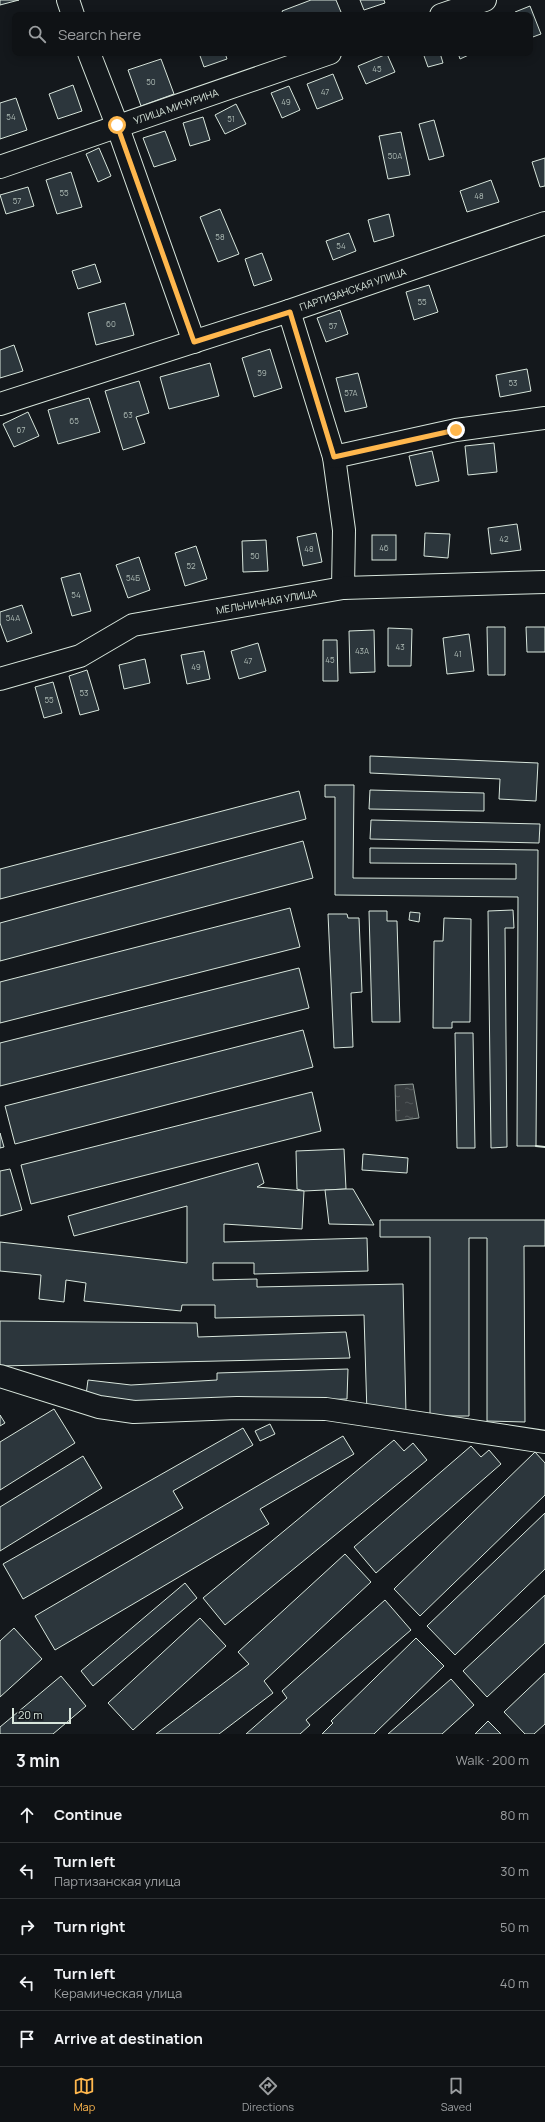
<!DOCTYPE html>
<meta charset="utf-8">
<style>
body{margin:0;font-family:Manrope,sans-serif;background:#181b1e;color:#f1f3f6}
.scale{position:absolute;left:12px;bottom:10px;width:59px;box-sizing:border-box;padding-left:4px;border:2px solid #d8e6dc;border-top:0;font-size:11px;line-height:14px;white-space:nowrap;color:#d8e6dc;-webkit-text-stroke:3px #14181c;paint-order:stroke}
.stop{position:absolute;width:12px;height:12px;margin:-9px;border:3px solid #ffb74d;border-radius:50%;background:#fff}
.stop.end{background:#ffb74d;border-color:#fff;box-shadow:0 1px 4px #0008}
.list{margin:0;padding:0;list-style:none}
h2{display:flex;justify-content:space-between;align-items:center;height:52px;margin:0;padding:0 16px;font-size:17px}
h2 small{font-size:13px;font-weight:400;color:#9b9ea0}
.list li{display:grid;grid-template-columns:26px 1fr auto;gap:12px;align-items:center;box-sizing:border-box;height:56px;padding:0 16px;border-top:1px solid #2f3234}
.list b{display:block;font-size:15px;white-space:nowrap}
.list p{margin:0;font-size:13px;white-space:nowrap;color:#9b9ea0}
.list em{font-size:13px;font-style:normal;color:#9b9ea0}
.icon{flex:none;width:22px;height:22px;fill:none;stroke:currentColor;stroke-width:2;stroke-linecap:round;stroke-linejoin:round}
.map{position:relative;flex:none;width:545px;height:1734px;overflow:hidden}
.search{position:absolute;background:#0f1215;box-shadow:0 2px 10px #0003;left:12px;right:12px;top:12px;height:44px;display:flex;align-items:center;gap:10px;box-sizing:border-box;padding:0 14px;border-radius:8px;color:#9b9ea0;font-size:15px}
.sheet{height:332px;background:#0f1215}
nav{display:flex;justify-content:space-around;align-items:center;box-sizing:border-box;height:56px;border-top:1px solid #2f3234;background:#0f1215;font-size:11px;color:#9b9ea0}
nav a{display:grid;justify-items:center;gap:2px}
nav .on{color:#ffb74d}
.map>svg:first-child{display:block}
.water{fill:url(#water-ripples);stroke:#939e99}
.building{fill:#2c363c;stroke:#d8e6dc}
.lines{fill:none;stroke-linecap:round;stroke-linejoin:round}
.minor-casing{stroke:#d8e6dc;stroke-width:24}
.minor{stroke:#14181c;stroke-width:22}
.wall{stroke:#d8e6dc;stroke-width:2}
.route{stroke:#ffb74d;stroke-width:5}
.labels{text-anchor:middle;stroke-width:3;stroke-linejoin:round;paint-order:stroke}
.number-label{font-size:8px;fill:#adbab4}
.street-label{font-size:10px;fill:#d8e6dc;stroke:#14181c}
</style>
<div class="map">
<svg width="545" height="1734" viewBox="0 0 545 1734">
<defs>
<pattern id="water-ripples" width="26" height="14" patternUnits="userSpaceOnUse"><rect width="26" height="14" fill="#363b3e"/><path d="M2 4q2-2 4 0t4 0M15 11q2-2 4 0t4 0" fill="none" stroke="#525759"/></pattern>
</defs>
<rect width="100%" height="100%" fill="#14181c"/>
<!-- water -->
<polygon class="water" points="413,1084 419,1118 396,1121 395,1085"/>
<!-- building -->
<g class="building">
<polygon points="0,0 19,0 0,5"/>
<polygon points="311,0 336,0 341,12 333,15 284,15 282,11"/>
<polygon points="360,0 384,0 385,3 364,10"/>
<polygon points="530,6 541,34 530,38 530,15 516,15 515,12"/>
<polygon points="199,53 225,53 227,59 204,67"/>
<polygon points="423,53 440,53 443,63 428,67"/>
<polygon points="458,53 473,53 460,59"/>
<polygon points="387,54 395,72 366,84 358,66"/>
<polygon points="161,59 174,94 141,106 128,70"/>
<polygon points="333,74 343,99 317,109 307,84"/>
<polygon points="73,85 82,111 58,119 49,94"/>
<polygon points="289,86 300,110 282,118 271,93"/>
<polygon points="16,98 27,130 0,139 0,103"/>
<polygon points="236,104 246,124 225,134 215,115"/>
<polygon points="203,117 210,140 190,146 183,123"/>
<polygon points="434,120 444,156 429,160 419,124"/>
<polygon points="165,131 176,160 154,167 143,138"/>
<polygon points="401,132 410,175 388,179 379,136"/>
<polygon points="99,148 111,176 98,182 86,154"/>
<polygon points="545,158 545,186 540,187 532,162"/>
<polygon points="71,172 82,207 57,214 46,180"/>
<polygon points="491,180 499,202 467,212 460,191"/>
<polygon points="28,187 34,206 6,214 0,195"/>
<polygon points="220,209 239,254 218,262 200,217"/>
<polygon points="389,214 394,236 374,242 368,220"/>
<polygon points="349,233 356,251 333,260 326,241"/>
<polygon points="262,253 272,280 254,286 245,259"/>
<polygon points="95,264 101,282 78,289 72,271"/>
<polygon points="429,285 438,312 414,320 406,292"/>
<polygon points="125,303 134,335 96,345 88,313"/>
<polygon points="340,310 348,334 326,342 317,318"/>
<polygon points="14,345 23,371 0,378 0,350"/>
<polygon points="270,349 282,388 254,397 242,358"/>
<polygon points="210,363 219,396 169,409 160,377"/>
<polygon points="527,369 531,391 500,397 496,375"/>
<polygon points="358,373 367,407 345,412 336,378"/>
<polygon points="139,381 149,413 136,417 145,443 123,450 105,391"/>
<polygon points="89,398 100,432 58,444 48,410"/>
<polygon points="28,412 39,436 14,447 3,424"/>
<polygon points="494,443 497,472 468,475 465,446"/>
<polygon points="432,451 439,481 416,486 409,456"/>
<polygon points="517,524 521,550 491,554 488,528"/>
<polygon points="316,533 322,562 303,566 297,537"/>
<polygon points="425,533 450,534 448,558 424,556"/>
<rect x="372" y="535" width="24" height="25"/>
<polygon points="266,540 268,571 243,572 242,541"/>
<polygon points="196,546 207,579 185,586 175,553"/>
<polygon points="139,557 150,590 128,598 116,565"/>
<polygon points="80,573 91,611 72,616 61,578"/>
<polygon points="22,605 32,633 7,642 0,623 0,612"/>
<polygon points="487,627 505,627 505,675 488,675"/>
<polygon points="526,627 545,627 545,652 527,652"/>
<polygon points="388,628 412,629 411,666 388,666"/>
<polygon points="374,630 375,672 350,673 349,631"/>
<polygon points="469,634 474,671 447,674 443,638"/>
<polygon points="323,640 337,640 338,681 323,681"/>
<polygon points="258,643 266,671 239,679 231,651"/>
<polygon points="204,651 210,679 187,684 181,655"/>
<polygon points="145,659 150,683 124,689 119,665"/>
<polygon points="87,670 99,710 80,715 69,676"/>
<polygon points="53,682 62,713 44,718 35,687"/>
<polygon points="370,756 538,763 536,801 499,799 500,779 370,773"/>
<polygon points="325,785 354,785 353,878 516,879 516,864 370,863 370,848 538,850 536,1146 517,1146 518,897 335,895 335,797 325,797"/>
<polygon points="370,790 484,793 484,811 369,809"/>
<polygon points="299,791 306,819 0,899 0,869"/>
<polygon points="371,820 540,824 539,843 370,839"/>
<polygon points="303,841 313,878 0,961 0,923"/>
<polygon points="290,908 300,947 0,1023 0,982"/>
<polygon points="513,910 514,928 505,928 507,1147 491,1148 488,911"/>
<polygon points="369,911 387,911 387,921 397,921 400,1022 372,1022"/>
<polygon points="410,912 420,913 419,922 409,920"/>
<polygon points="328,914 347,914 348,918 359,918 362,992 351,993 353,1047 334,1048"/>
<polygon points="444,918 471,919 470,1022 452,1022 452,1028 433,1028 434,941 443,941"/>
<polygon points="299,968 309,1008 0,1086 0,1043"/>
<polygon points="303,1030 313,1067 15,1144 5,1106"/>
<polygon points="455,1033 473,1033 475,1148 457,1148"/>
<polygon points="312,1092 321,1131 31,1204 21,1165"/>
<polygon points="0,1133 4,1147 0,1148"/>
<polygon points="344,1149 346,1189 304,1191 297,1189 296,1151"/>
<polygon points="363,1154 408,1158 407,1173 362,1170"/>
<polygon points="258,1163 264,1183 257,1187 304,1191 302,1229 224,1224 224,1242 367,1238 368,1271 254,1274 254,1263 213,1263 213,1280 257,1279 257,1287 403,1284 406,1414 367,1414 364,1315 215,1318 215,1305 182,1305 181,1311 84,1301 86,1283 66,1280 64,1302 39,1299 41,1275 0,1271 0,1242 187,1263 187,1206 74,1236 68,1216"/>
<polygon points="10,1169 22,1210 0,1216 0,1171"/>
<polygon points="346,1189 353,1189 374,1225 329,1224 325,1190"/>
<polygon points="380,1220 545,1220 545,1246 524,1246 525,1422 487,1421 487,1238 469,1238 469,1416 430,1416 430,1237 380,1237"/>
<polygon points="0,1321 197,1323 198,1337 346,1332 350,1358 0,1366"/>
<polygon points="348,1369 347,1399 125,1405 86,1395 88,1380 131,1385 217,1380 217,1373"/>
<polygon points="54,1409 75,1443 0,1490 0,1442"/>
<polygon points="0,1415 5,1423 0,1426"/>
<polygon points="270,1424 275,1434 260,1441 255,1431"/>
<polygon points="243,1428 253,1445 173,1491 183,1508 23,1599 3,1564"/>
<polygon points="343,1436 354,1454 260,1509 269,1524 55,1650 35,1616"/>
<polygon points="394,1440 404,1451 413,1443 427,1460 225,1625 203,1598"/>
<polygon points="471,1446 481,1457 489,1450 501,1464 376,1573 354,1547"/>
<polygon points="535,1452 545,1463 545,1495 420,1616 394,1589"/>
<polygon points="83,1456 102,1488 0,1551 0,1507"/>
<polygon points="545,1513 545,1569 455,1655 427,1626"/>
<polygon points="345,1554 371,1582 264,1681 273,1693 219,1734 156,1734 249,1664 238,1652"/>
<polygon points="185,1583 197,1598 93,1686 81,1671"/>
<polygon points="545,1595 545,1643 487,1697 463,1671"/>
<polygon points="385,1600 411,1630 306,1720 310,1725 300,1734 246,1734 287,1698 282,1691"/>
<polygon points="200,1618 226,1646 133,1730 108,1703"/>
<polygon points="14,1628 42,1659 0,1697 0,1641"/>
<polygon points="416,1638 444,1666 374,1734 322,1734 333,1723 331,1721"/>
<polygon points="545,1673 545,1724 534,1734 525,1734 504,1712"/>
<polygon points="61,1676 86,1706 53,1734 0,1734 0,1727"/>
<polygon points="451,1679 474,1705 442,1734 388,1734"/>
<polygon points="488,1721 501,1734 475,1734"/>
</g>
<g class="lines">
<!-- minor casing -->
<g class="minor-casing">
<g id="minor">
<polyline points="68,0 73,15"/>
<polyline points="441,15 485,0"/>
<polyline points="89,53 117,125 194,342"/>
<path id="s1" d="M0,167L330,53"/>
<polyline points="289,311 334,457 344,530 343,588"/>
<path id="s2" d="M0,404L289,311L545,223"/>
<polyline points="334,457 456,430 545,418"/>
<path id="s3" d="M0,679L80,656L133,625L343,588L545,582"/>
<polyline points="0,1376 99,1407 134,1412 237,1408 326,1409 545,1442"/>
</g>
</g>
<!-- minor -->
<use href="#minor" class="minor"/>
<!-- wall -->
<polyline class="wall" points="536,1146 545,1147"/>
</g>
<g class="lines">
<!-- route -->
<polyline class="route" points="117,125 194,342 290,312 334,457 456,430"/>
</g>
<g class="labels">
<!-- number labels -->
<g class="number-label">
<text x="377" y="72">45</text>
<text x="151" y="85">50</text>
<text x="325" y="95">47</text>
<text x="286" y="105">49</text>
<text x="11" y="120">54</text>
<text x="231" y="122">51</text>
<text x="395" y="159">50А</text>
<text x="64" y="196">55</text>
<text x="479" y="199">48</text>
<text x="17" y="204">57</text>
<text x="220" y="240">58</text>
<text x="341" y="249">54</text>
<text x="422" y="305">55</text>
<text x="111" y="327">60</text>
<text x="333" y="329">57</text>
<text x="262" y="376">59</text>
<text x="513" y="386">53</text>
<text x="351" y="396">57А</text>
<text x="128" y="418">63</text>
<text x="74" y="424">65</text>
<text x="21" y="433">67</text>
<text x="504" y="542">42</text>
<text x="384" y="551">46</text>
<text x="309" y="552">48</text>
<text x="255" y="559">50</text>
<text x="191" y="569">52</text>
<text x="133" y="581">54Б</text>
<text x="76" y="598">54</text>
<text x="13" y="621">54А</text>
<text x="400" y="650">43</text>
<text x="362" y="654">43А</text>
<text x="458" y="657">41</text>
<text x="330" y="663">45</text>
<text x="248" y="664">47</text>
<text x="196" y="670">49</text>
<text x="84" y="696">53</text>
<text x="49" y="703">55</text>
</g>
<!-- street labels -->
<g class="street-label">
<text dy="4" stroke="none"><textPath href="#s1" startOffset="186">УЛИЦА МИЧУРИНА</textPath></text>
<text dy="4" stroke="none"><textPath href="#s2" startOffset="371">ПАРТИЗАНСКАЯ УЛИЦА</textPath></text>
<text dy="4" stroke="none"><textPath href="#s3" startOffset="280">МЕЛЬНИЧНАЯ УЛИЦА</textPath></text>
</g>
</g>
</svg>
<div class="scale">20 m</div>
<div class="stop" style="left:117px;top:125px"></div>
<div class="stop end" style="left:456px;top:430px"></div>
<div class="search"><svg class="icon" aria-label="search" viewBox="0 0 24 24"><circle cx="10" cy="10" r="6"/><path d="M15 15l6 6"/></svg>Search here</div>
</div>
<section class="sheet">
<h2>3 min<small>Walk · 200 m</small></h2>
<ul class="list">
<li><svg class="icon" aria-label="ahead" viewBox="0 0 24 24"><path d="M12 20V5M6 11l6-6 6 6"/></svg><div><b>Continue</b></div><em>80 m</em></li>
<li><svg class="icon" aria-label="left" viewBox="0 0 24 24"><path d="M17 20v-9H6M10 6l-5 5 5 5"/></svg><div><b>Turn left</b><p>Партизанская улица</p></div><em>30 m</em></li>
<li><svg class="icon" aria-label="right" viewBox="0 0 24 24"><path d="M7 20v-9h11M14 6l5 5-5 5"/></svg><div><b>Turn right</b></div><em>50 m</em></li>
<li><svg class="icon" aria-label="left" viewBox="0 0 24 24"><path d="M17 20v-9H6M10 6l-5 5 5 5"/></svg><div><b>Turn left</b><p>Керамическая улица</p></div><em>40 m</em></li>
<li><svg class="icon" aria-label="arrive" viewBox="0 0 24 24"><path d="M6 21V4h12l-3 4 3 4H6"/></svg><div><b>Arrive at destination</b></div></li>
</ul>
</section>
<nav>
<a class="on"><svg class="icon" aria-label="map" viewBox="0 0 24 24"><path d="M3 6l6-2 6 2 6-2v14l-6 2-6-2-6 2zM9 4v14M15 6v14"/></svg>Map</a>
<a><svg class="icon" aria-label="directions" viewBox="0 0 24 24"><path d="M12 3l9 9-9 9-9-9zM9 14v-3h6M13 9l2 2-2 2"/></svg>Directions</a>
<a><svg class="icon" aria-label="saved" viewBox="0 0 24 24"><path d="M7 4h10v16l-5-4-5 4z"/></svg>Saved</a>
</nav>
